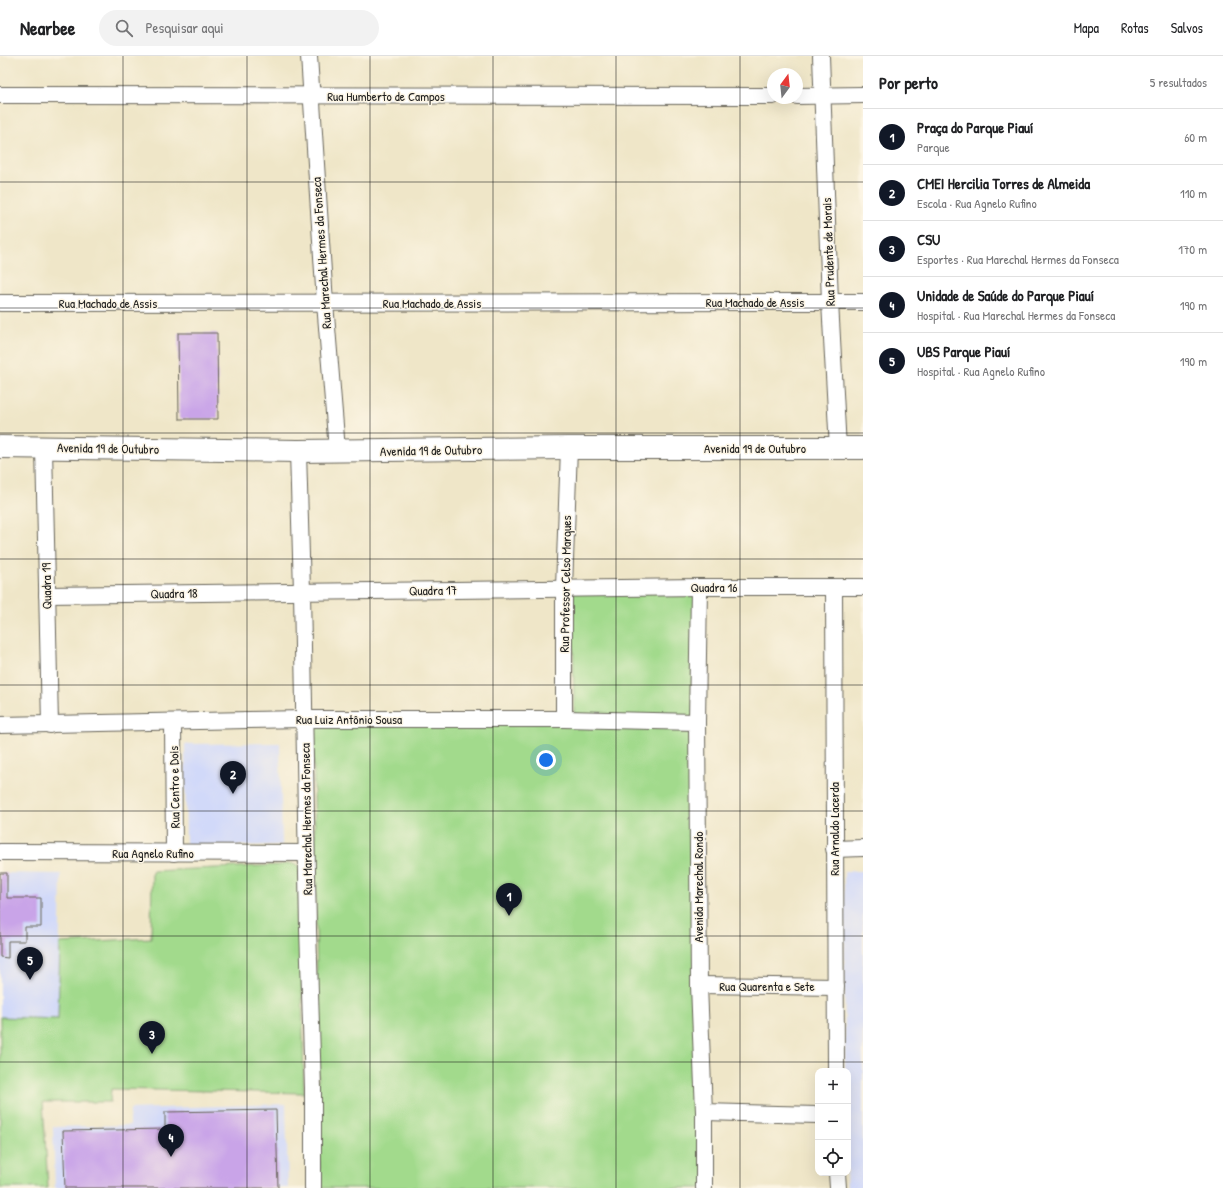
<!DOCTYPE html>
<html lang="pt">
<meta charset="utf-8">
<style>
body{margin:0;font-family:"Patrick Hand",sans-serif;background:#f2f2f2;color:#202124}
.controls{position:absolute;right:12px;bottom:12px;display:grid;overflow:hidden;border-radius:8px;box-shadow:0 4px 16px #0002}
.controls button{width:36px;height:36px;display:grid;place-items:center;padding:0;border:0;border-bottom:1px solid #e0e0e0;background:#fff;color:#202124;font:20px sans-serif}
.compass{position:absolute;left:767px;top:12px;width:36px;height:36px;border-radius:50%;background:#fff;box-shadow:0 4px 16px #0002;rotate:15deg}
.you{position:absolute;left:546px;top:704px;width:14px;height:14px;margin:-10px;border:3px solid #fff;border-radius:50%;background:#1a73e8;box-shadow:0 0 0 6px #1a73e833}
.badge{display:grid;place-items:center;width:26px;height:26px;border-radius:50%;background:#111827;color:#fff;font-size:13px;font-weight:700}
.pin{position:absolute;translate:-50% -33px;filter:drop-shadow(0 1px 2px #0008)}
.pin::after{content:'';position:absolute;top:21px;width:14px;height:12px;background:inherit;clip-path:polygon(0 0,100% 0,50% 100%)}
.list{margin:0;padding:0;list-style:none}
h2{display:flex;justify-content:space-between;align-items:center;height:52px;margin:0;padding:0 16px;font-size:17px}
h2 small{font-size:13px;font-weight:400;color:#757577}
.list li{display:grid;grid-template-columns:26px 1fr auto;gap:12px;align-items:center;box-sizing:border-box;height:56px;padding:0 16px;border-top:1px solid #e0e0e0}
.list b{display:block;font-size:15px;white-space:nowrap}
.list p{margin:0;font-size:13px;white-space:nowrap;color:#757577}
.list em{font-size:13px;font-style:normal;color:#757577}
.icon{flex:none;width:22px;height:22px;fill:none;stroke:currentColor;stroke-width:2;stroke-linecap:round;stroke-linejoin:round}
.map{position:relative;flex:none;width:863px;height:1132px;overflow:hidden}
header{display:flex;align-items:center;gap:24px;box-sizing:border-box;height:56px;padding:0 20px;background:#fff;border-bottom:1px solid #e0e0e0}
header strong{font-size:19px}
nav{display:flex;gap:22px;margin-inline-start:auto;font-size:14px}
.search{width:280px;height:36px;background:#f2f2f2;display:flex;align-items:center;gap:10px;box-sizing:border-box;padding:0 14px;border-radius:22px;color:#757577;font-size:15px}
main{display:flex}
aside{flex:1;background:#fff}
.map>svg:first-child{display:block}
.built{fill:#d1d9f9}
.green{fill:#a2da8c;stroke:#5f7b54}
.building{fill:#c9a4e8}
.lines{fill:none;stroke-linecap:round;stroke-linejoin:round}
.street-casing{stroke:#666358;stroke-width:18}
.secondary-casing{stroke:#666358;stroke-width:24}
.street{stroke:#fff;stroke-width:16}
.secondary{stroke:#fff;stroke-width:22}
.grid{fill:none;stroke:#1c1c1c;stroke-width:1;stroke-opacity:0.55}
.labels{text-anchor:middle;stroke-width:3;stroke-linejoin:round;paint-order:stroke}
.street-label{font-size:13px;fill:#1c1c1c;stroke:#fcf5e5}
</style>
<header>
<strong>Nearbee</strong>
<div class="search"><svg class="icon" aria-label="search" viewBox="0 0 24 24"><circle cx="10" cy="10" r="6"/><path d="M15 15l6 6"/></svg>Pesquisar aqui</div>
<nav><a>Mapa</a><a>Rotas</a><a>Salvos</a></nav>
</header>
<main>
<div class="map">
<svg width="863" height="1132" viewBox="0 0 863 1132">
<rect width="100%" height="100%" fill="#fcf5e5"/>
<filter id="ink" filterUnits="userSpaceOnUse"><feTurbulence type="fractalNoise" baseFrequency=".025" numOctaves="2"/><feDisplacementMap in="SourceGraphic" scale="8" xChannelSelector="R" yChannelSelector="G"/><feConvolveMatrix kernelMatrix="1 2 1 2 8 2 1 2 1" color-interpolation-filters="sRGB"/></filter>
<filter id="wash" filterUnits="userSpaceOnUse"><feTurbulence type="fractalNoise" baseFrequency=".012" numOctaves="4" result="noise"/><feDisplacementMap in="SourceGraphic" scale="16" xChannelSelector="R" yChannelSelector="G"/><feGaussianBlur stdDeviation="0.9" result="paint"/><feColorMatrix in="noise" values="0 0 0 0 0 0 0 0 0 0 0 0 0 0 0 0 0 1.4 0 .05"/><feComposite in="paint" operator="in"/></filter>
<g filter="url(#wash)">
<rect width="100%" height="100%" fill="#efe6c8"/>
<!-- built -->
<g class="built">
<polygon points="280,687 282,789 186,790 185,688"/>
<polygon points="844,815 863,815 863,1132 847,1132 846,1117 848,1117 848,1015 845,1015"/>
<polygon points="0,817 61,818 58,963 0,961"/>
<polygon points="286,1048 288,1132 55,1132 53,1071 130,1069 130,1053"/>
</g>
<!-- green -->
<g class="green">
<polygon points="573,532 698,535 705,1132 320,1132 313,662 574,663"/>
<polygon points="290,807 300,810 304,1037 111,1033 110,1046 43,1046 48,1132 0,1132 0,961 58,963 60,887 151,882 152,815 279,809"/>
</g>
<g id="blocks">
<!-- building -->
<g class="building">
<polygon points="178,277 217,277 218,363 179,363"/>
<polygon points="0,817 7,817 7,842 41,842 41,871 25,871 25,885 8,885 8,902 0,901"/>
<polygon points="276,1054 278,1132 65,1132 63,1075 165,1073 165,1056"/>
</g>
</g>
</g>
<g filter="url(#ink)">
<use href="#blocks" fill-opacity="0" stroke="#666358" stroke-width="1"/>
<g class="lines">
<!-- street casing -->
<g class="street-casing">
<g id="street">
<polyline points="309,0 325,247 337,394"/>
<polyline points="821,0 830,246 838,392"/>
<polyline points="0,39 773,40"/>
<polyline points="797,40 863,39"/>
<polyline points="0,247 863,246"/>
<polyline points="44,391 50,669"/>
<polyline points="298,395 302,535 308,873 313,1032 313,1132"/>
<polyline points="699,531 697,666 699,929 704,1056 704,1132"/>
<polyline points="834,531 836,1015"/>
<polyline points="47,539 699,531 863,531"/>
<polyline points="564,663 564,532 569,392"/>
<polyline points="173,666 174,797"/>
<polyline points="0,669 304,663 564,663 697,666"/>
<polyline points="834,793 863,792"/>
<polyline points="0,796 306,797"/>
<polyline points="699,929 836,931"/>
<polyline points="704,1056 818,1059"/>
<polyline points="837,1117 838,1132"/>
</g>
</g>
<!-- secondary casing -->
<g class="secondary-casing">
<polyline id="secondary" points="0,391 298,395 569,392 863,392"/>
</g>
<!-- street -->
<use href="#street" class="street"/>
<!-- secondary -->
<use href="#secondary" class="secondary"/>
</g>
</g>
<!-- grid -->
<path class="grid" d="M123,0V1132M247,0V1132M370,0V1132M493,0V1132M616,0V1132M740,0V1132M0,126H863M0,252H863M0,377H863M0,503H863M0,629H863M0,755H863M0,880H863M0,1006H863"/>
<g class="labels">
<!-- street labels -->
<g class="street-label">
<text x="386" y="45">Rua Humberto de Campos</text>
<text transform="translate(828 196) rotate(-92)" y="5">Rua Prudente de Morais</text>
<text transform="translate(321 197) rotate(-94)" y="5">Rua Marechal Hermes da Fonseca</text>
<text x="755" y="251">Rua Machado de Assis</text>
<text x="108" y="252">Rua Machado de Assis</text>
<text x="432" y="252">Rua Machado de Assis</text>
<text transform="translate(108 392) rotate(1)" y="5">Avenida 19 de Outubro</text>
<text x="755" y="397">Avenida 19 de Outubro</text>
<text transform="translate(431 394) rotate(-1)" y="5">Avenida 19 de Outubro</text>
<text transform="translate(565 528) rotate(-89)" y="5">Rua Professor Celso Marques</text>
<text transform="translate(46 530) rotate(-91)" y="5">Quadra 19</text>
<text x="714" y="536">Quadra 16</text>
<text transform="translate(433 534) rotate(-1)" y="5">Quadra 17</text>
<text transform="translate(174 537) rotate(-1)" y="5">Quadra 18</text>
<text x="349" y="668">Rua Luiz Antônio Sousa</text>
<text transform="translate(174 731) rotate(-91)" y="5">Rua Centro e Dois</text>
<text transform="translate(306 763) rotate(-91)" y="5">Rua Marechal Hermes da Fonseca</text>
<text transform="translate(834 773) rotate(-90)" y="5">Rua Arnaldo Lacerda</text>
<text x="153" y="802">Rua Agnelo Rufino</text>
<text transform="translate(698 831) rotate(-90)" y="5">Avenida Marechal Rondo</text>
<text x="767" y="935">Rua Quarenta e Sete</text>
</g>
</g>
</svg>
<div class="controls">
<button>+</button>
<button>−</button>
<button><svg class="icon" aria-label="locate" viewBox="0 0 24 24"><circle cx="12" cy="12" r="6"/><path d="M12 2v4M12 18v4M2 12h4M18 12h4"/></svg></button>
</div>
<svg class="compass" viewBox="-18 -18 36 36"><path d="M0-13l5 13h-10z" fill="#e53935"/><path d="M0 13l5-13h-10z" fill="#757577"/></svg>
<div class="you"></div>
<div class="pin badge" style="left:509px;top:860px">1</div>
<div class="pin badge" style="left:233px;top:738px">2</div>
<div class="pin badge" style="left:152px;top:998px">3</div>
<div class="pin badge" style="left:171px;top:1101px">4</div>
<div class="pin badge" style="left:30px;top:924px">5</div>
</div>
<aside>
<h2>Por perto<small>5 resultados</small></h2>
<ul class="list">
<li><span class="badge">1</span><div><b>Praça do Parque Piauí</b><p>Parque</p></div><em>60 m</em></li>
<li><span class="badge">2</span><div><b>CMEI Hercilia Torres de Almeida</b><p>Escola · Rua Agnelo Rufino</p></div><em>110 m</em></li>
<li><span class="badge">3</span><div><b>CSU</b><p>Esportes · Rua Marechal Hermes da Fonseca</p></div><em>170 m</em></li>
<li><span class="badge">4</span><div><b>Unidade de Saúde do Parque Piauí</b><p>Hospital · Rua Marechal Hermes da Fonseca</p></div><em>190 m</em></li>
<li><span class="badge">5</span><div><b>UBS Parque Piauí</b><p>Hospital · Rua Agnelo Rufino</p></div><em>190 m</em></li>
</ul>
</aside>
</main>
